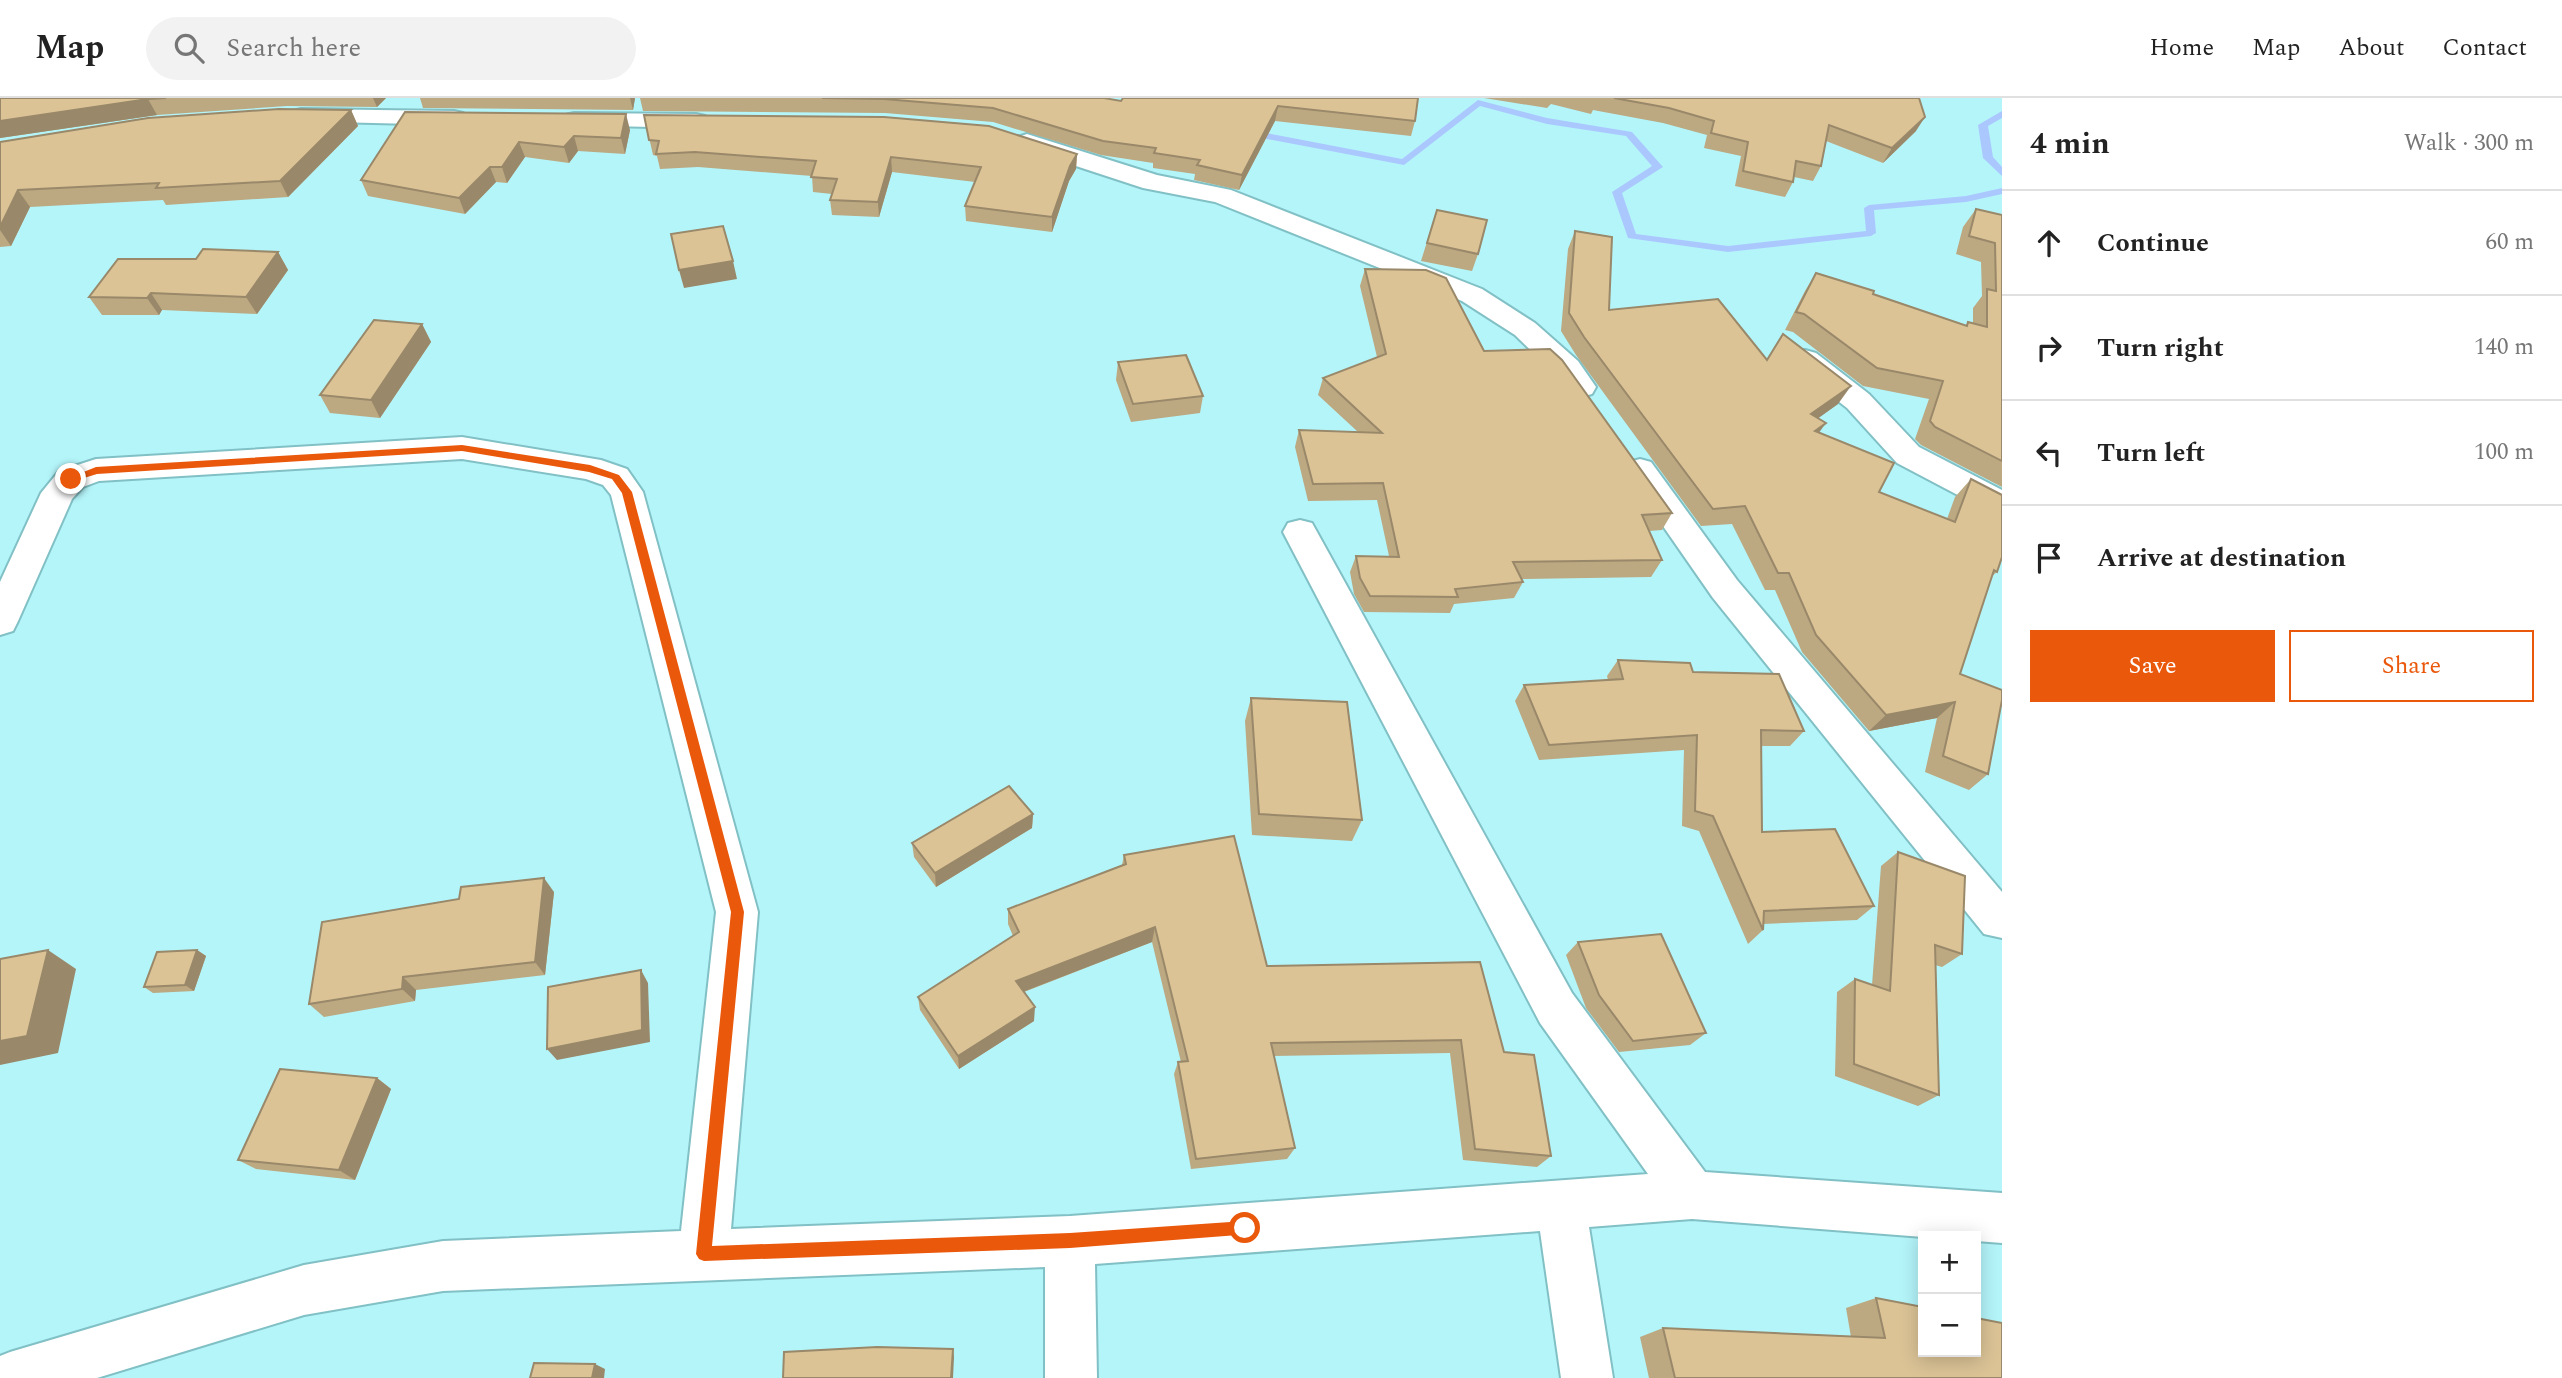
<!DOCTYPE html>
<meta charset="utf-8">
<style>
body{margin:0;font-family:Spectral,serif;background:#f2f2f2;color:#222}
.controls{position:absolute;right:21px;bottom:21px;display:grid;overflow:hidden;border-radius:0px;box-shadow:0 4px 18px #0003}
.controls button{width:63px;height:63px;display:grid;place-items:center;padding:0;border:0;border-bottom:2px solid #e0e0e0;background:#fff;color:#222;font:35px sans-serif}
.stop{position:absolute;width:21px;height:21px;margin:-16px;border:5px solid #ea580c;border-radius:50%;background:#fff}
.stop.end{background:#ea580c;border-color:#fff;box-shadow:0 2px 7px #0008}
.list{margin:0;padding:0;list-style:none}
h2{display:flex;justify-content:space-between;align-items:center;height:91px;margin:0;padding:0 28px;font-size:30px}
h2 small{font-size:23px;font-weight:400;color:#767676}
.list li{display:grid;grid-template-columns:46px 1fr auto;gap:21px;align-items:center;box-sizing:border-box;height:105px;padding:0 28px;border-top:2px solid #e0e0e0}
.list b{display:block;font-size:26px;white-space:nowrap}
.list em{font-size:23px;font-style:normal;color:#767676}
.actions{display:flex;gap:14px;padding:21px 28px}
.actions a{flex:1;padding:16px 0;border:2px solid #ea580c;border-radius:0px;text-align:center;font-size:24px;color:#ea580c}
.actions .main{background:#ea580c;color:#fff}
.icon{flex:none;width:38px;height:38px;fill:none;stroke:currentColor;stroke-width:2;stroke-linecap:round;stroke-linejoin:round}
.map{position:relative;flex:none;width:2002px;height:1280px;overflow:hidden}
header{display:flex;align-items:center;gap:42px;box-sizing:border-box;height:98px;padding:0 35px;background:#fff;border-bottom:2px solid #e0e0e0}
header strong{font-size:33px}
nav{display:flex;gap:38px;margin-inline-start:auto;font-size:24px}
.search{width:490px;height:63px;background:#f2f2f2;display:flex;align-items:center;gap:18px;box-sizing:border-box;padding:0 24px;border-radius:38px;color:#767676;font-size:26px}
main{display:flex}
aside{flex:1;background:#fff}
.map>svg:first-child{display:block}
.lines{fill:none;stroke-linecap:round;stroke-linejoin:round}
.stream{fill:#abc8fe;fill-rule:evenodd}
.minor-casing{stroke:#81c0c5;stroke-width:4}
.minor{fill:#fff;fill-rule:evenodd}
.wall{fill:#bca881}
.shaded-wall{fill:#998869}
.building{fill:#dbc396;stroke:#998869;stroke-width:2}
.route{fill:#ea580c}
</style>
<header>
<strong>Map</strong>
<div class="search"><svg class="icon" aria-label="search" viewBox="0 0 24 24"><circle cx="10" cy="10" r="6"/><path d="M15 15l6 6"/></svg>Search here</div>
<nav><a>Home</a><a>Map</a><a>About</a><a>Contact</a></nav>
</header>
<main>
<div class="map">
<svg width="2002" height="1280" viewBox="0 0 2002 1280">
<rect width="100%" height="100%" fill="#b4f5fa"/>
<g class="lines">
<!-- stream -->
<g class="stream">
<polygon points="1478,2 1547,20 1632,34 1663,69 1622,95 1636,136 1728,148 1866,133 1864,110 1869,107 1966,98 2002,90 2002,96 1966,104 1874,112 1876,135 1871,138 1728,154 1628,140 1612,94 1652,68 1626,38 1547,26 1480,8 1404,67 1251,38 1246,35 1251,32 1402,61"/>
<polygon points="2002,13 2002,20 1988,28 1993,59 2002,69 2002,78 1983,60 1978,27"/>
</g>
<!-- minor casing -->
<g class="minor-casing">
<g id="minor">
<polygon points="301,11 454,13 463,15 466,20 463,25 454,27 292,23 289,18 292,13"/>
<polygon points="574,15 696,16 705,18 708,23 705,28 696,30 565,27 562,22 565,17"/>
<polygon points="1027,36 1157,77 1231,92 1482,191 1535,225 1578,263 1596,289 1592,296 1581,299 1570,296 1556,277 1515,237 1462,203 1215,104 1143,90 1018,49 1014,44 1018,39"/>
<polygon points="1805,252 1816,255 1869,296 1919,349 2002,392 2002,418 1990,414 1897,365 1847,310 1794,269 1790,262 1794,255"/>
<polygon points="462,339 601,362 627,371 643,394 758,814 731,1131 1070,1118 1648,1076 1540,925 1283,434 1288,425 1300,422 1312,425 1317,434 1572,895 1705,1074 2002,1095 2002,1145 1976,1143 1976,1138 1923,1139 1692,1121 1589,1129 1613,1280 1561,1280 1540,1133 1095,1166 1097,1280 1045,1280 1045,1169 443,1193 304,1217 97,1280 0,1280 0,1258 10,1254 304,1167 443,1143 681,1133 716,814 611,397 603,387 586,381 462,361 99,383 83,389 72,401 18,523 13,533 0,537 0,484 41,395 59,373 96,361"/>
<polygon points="1640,361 1651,364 1737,482 2002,794 2002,840 1984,836 1713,500 1624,372 1629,364"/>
</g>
</g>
<!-- minor -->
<use href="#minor" class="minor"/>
</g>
<!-- wall -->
<g class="wall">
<polygon points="0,0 386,0 377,9 287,8 157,17 0,40"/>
<polygon points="420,0 635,0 633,12 423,10"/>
<polygon points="640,0 1104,0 1121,3 1418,0 1415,23 1411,38 1275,23 1239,92 1194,82 1195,76 1153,70 1153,65 1101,57 993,24 885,15 643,13"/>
<polygon points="1484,0 1919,0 1916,33 1883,65 1826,43 1821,68 1813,83 1794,79 1793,84 1785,99 1735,88 1741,58 1704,50 1707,37 1663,25 1593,12 1591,16 1551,6 1547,10"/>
<polygon points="351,12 358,28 288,99 166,107 163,102 30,109 11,148 0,149 0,44"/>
<polygon points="405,14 630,32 625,56 578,53 569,65 525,59 507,85 496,84 465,116 368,98 361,82"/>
<polygon points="644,17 1077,56 1076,71 1069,83 1052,134 966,123 965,108 975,84 892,74 879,119 832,117 830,102 832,96 813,94 812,78 698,69 660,71 657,58 653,57"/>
<polygon points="1976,111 2002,117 2002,389 1921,347 1915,341 1929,301 1863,288 1793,234 1785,232 1805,193 1816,175 1873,196 1965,228 1968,224 1973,225 1973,210 1982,198 1981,164 1956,156 1963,129"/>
<polygon points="1437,112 1478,156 1472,173 1421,163"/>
<polygon points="1575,133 1609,212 1767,262 1838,306 1818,320 1819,335 1879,394 1947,421 1955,399 1971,381 1997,474 1991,479 1960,576 1988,676 1969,692 1925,674 1937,620 1869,633 1802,554 1775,492 1765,492 1732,426 1701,428 1576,257 1561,233 1568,151"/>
<polygon points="278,154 288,172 257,216 162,212 159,217 102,217 89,199 196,161"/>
<polygon points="1365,171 1484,253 1672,415 1662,432 1649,433 1662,462 1651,479 1521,481 1523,484 1514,500 1454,506 1450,515 1364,514 1354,496 1350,474 1356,458 1389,458 1377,402 1308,403 1295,349 1299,332 1358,334 1318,297 1323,280 1377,259 1360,188"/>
<polygon points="422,226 431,244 380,320 330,315 320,297"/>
<polygon points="1118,264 1203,298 1200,315 1131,324 1116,282"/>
<polygon points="1618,562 1693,574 1804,633 1790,648 1761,648 1762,734 1874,808 1857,822 1763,826 1763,832 1748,846 1699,733 1682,728 1684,652 1539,662 1515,603 1524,587 1608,582 1607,578"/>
<polygon points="1251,600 1362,722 1352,743 1252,737 1245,623"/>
<polygon points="1033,716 1032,730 936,789 914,759 912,745"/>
<polygon points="1898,754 1962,856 1942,869 1935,867 1939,997 1918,1008 1835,978 1837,894 1855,881 1872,887 1881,768"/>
<polygon points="1124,757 1267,868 1504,954 1551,1058 1537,1069 1463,1062 1450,955 1273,958 1295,1050 1287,1061 1191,1071 1174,976 1178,964 1181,964 1152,844 1024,894 1034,923 959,971 920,912 918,899 1013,838 1008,826 1008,811 1122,767"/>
<polygon points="554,794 545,877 416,892 415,903 324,919 309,906"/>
<polygon points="1578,844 1706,935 1690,947 1619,954 1586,910 1566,857"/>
<polygon points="197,852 206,858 194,893 153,895 144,889"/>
<polygon points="377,980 391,991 355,1082 256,1071 238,1062"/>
<polygon points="1876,1200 2002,1280 1649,1280 1640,1239 1663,1230 1851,1239 1846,1210"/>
</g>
<!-- shaded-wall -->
<g class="shaded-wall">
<polygon points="373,0 386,0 377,9"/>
<polygon points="630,0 635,0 633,12"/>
<polygon points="148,1 157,17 0,40 0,23"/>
<polygon points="1278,8 1275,23 1239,92 1242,77"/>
<polygon points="351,12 358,28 288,99 280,83"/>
<polygon points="626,16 630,32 625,56 621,40"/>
<polygon points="1925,19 1916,33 1883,65 1892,50"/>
<polygon points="574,38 578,53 569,65 564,49"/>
<polygon points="519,44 525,59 507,85 502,69"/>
<polygon points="1077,56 1076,71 1069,83 1052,134 1052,119 1070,68"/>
<polygon points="891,59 892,74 879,119 878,104"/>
<polygon points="490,69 496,84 465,116 459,100"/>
<polygon points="18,92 30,109 11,148 0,132 0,129"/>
<polygon points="278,154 288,172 257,216 246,199"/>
<polygon points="733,163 737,181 684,190 679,172"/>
<polygon points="151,195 162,212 159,217 147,200"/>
<polygon points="422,226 431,244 380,320 371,302"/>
<polygon points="1851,288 1838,306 1799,334 1811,316"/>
<polygon points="1826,325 1813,343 1815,333"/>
<polygon points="1955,604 1937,620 1869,633 1886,617"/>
<polygon points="1033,716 1032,730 936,789 935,775"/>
<polygon points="544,780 554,794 545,877 535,864"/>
<polygon points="1155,829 1152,844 1015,897 1016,883"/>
<polygon points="48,852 76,871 58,955 0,967 0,943"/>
<polygon points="197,852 206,858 194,893 185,887"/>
<polygon points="641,872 648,885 650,944 557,962 547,951"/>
<polygon points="403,879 416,892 415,903 402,891"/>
<polygon points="1035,909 1034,923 959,971 958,958"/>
<polygon points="377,980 391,991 355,1082 339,1072"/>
<polygon points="953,1251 954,1259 953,1280 951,1280"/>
<polygon points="595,1266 605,1271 604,1280 592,1280"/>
</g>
<!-- building -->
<g class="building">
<polygon points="0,0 166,0 148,1 0,23"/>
<polygon points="822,0 1104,0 1121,3 1123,0 1418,0 1415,23 1278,8 1242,77 1197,67 1200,62 1154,55 1156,50 1103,43 993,10 884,1"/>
<polygon points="1614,0 1919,0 1925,19 1892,50 1829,27 1821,68 1796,63 1793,84 1743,73 1748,44 1711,35 1714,23 1669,10"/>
<polygon points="279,11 351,12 280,83 156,90 159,85 18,92 0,129 0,44 148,20"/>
<polygon points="405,14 626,16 621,40 574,38 564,49 519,44 502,69 490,69 459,100 361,82"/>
<polygon points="644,17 884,19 989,28 1077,56 1070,68 1052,119 965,108 981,69 891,59 878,104 830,102 837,81 811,79 816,63 695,54 656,56 659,43 649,42"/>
<polygon points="1976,111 2002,117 2002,363 1935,329 1930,323 1943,283 1877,270 1804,216 1796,214 1816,175 1874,193 1873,196 1967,228 1968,224 1987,229 1987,191 1996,193 1995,145 1969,138"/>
<polygon points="1437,112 1487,122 1478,156 1427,145"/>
<polygon points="723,128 733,163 679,172 671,136"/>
<polygon points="1575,133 1612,139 1609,212 1718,201 1767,262 1783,236 1851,288 1811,316 1826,325 1815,333 1894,365 1879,394 1955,424 1971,381 2002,397 2002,459 1997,474 1994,472 1960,576 2002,592 2002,602 1988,676 1943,658 1955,604 1886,617 1816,537 1789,475 1778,475 1745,408 1713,411 1584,239 1569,215"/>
<polygon points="203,151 278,154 246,199 151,195 147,200 89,199 118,161 196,161"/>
<polygon points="1365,171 1426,172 1446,180 1484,253 1550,251 1562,262 1672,415 1642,417 1662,462 1513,464 1523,484 1455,491 1458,499 1370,498 1360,480 1356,458 1399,459 1383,385 1313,386 1299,332 1382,335 1323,280 1386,256"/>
<polygon points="374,222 422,226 371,302 320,297"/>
<polygon points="1186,257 1203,298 1133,306 1118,264"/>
<polygon points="1618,562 1690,565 1693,574 1779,576 1804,633 1761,632 1762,734 1835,731 1874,808 1764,813 1763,832 1713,718 1695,713 1697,637 1549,647 1524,587 1623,581"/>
<polygon points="1251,600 1347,604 1362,722 1259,716"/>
<polygon points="1009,688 1033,716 935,775 912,745"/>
<polygon points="1234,738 1267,868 1480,864 1504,954 1534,957 1551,1058 1475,1051 1461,942 1271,945 1295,1050 1196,1061 1178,964 1188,963 1155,829 1016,883 1035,909 958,958 918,899 1019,834 1008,811 1126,766 1124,757"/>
<polygon points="1898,754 1965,778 1962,856 1935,847 1939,997 1854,966 1855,881 1890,893"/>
<polygon points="544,780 535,864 403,879 402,891 309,906 322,824 459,801 461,789"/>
<polygon points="1661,836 1706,935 1633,943 1599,897 1578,844"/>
<polygon points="48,852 27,938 0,943 0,861"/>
<polygon points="197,852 185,887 144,889 157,854"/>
<polygon points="641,872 642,932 547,951 548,889"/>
<polygon points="280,971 377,980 339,1072 238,1062"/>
<polygon points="1876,1200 1923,1209 1923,1254 1976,1254 1976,1220 2002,1225 2002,1280 1675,1280 1663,1230 1885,1240"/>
<polygon points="877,1249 953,1251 951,1280 783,1280 784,1254"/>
<polygon points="534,1265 595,1266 592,1280 530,1280"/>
</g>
<!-- route -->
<polygon class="route" points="462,347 590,367 619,377 632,394 744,814 712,1148 1070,1135 1245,1123 1251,1125 1253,1130 1251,1136 1070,1150 704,1163 699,1161 696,1156 731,814 622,395 612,381 589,374 462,353 97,376 71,384 66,381 96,369"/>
</svg>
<div class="controls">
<button>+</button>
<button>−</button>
</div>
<div class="stop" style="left:1245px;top:1130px"></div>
<div class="stop end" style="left:71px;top:381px"></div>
</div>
<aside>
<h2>4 min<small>Walk · 300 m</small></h2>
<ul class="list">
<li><svg class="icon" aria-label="ahead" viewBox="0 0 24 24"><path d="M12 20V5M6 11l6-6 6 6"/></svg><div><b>Continue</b></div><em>60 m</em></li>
<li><svg class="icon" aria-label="right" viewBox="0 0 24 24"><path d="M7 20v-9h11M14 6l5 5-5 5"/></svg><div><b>Turn right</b></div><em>140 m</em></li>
<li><svg class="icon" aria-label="left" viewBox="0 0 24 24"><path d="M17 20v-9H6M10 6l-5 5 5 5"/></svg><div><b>Turn left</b></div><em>100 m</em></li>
<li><svg class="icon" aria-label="arrive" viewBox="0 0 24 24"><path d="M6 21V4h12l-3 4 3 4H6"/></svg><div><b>Arrive at destination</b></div></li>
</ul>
<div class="actions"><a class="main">Save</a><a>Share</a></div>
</aside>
</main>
